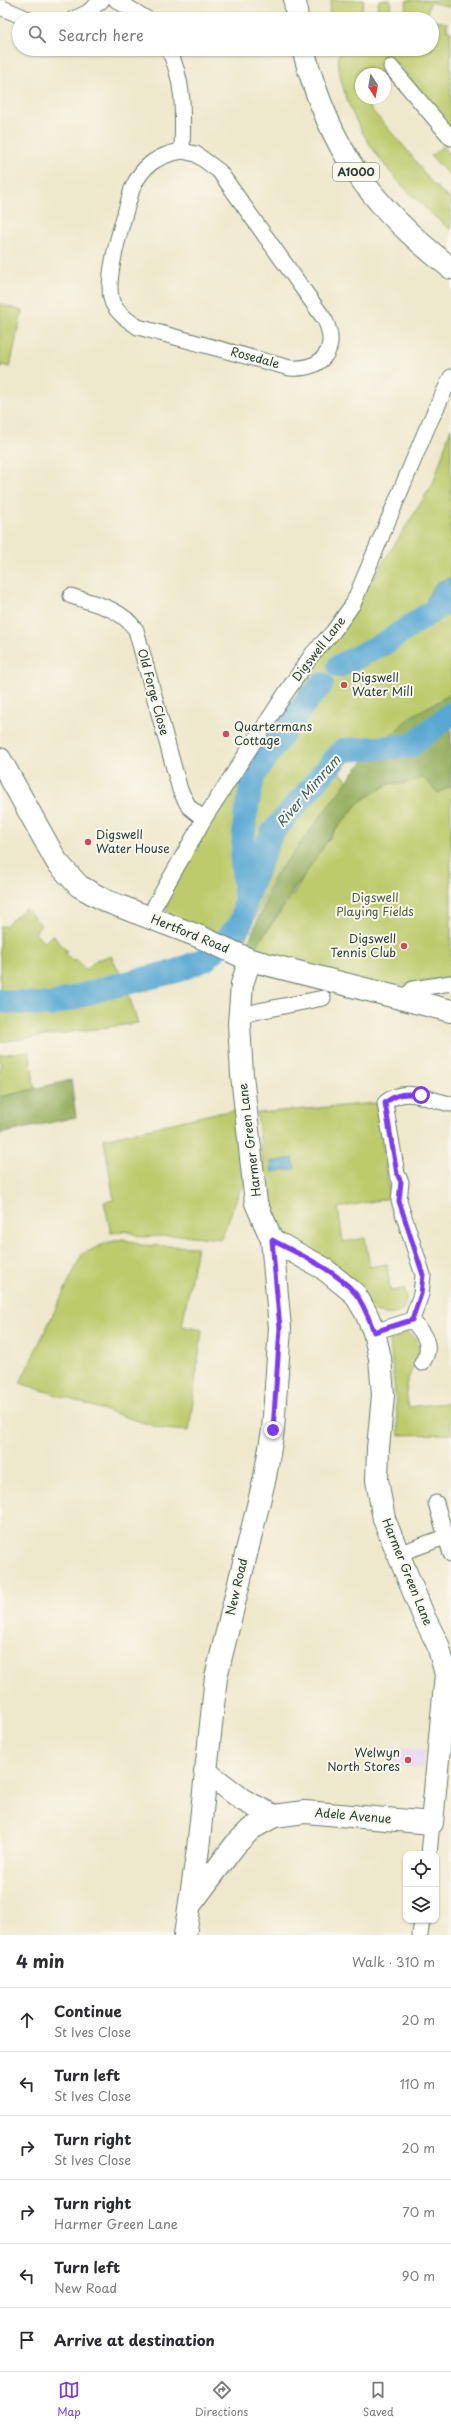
<!DOCTYPE html>
<meta charset="utf-8">
<style>
body{margin:0;font-family:"Playpen Sans",sans-serif;background:#f2f2f3;color:#2b2b33}
.controls{position:absolute;right:12px;bottom:12px;display:grid;overflow:hidden;border-radius:8px;box-shadow:0 1px 3px #0004}
.controls button{width:36px;height:36px;display:grid;place-items:center;padding:0;border:0;border-bottom:1px solid #e1e1e2;background:#fff;color:#2b2b33;font:20px sans-serif}
.compass{position:absolute;left:355px;top:68px;width:36px;height:36px;border-radius:50%;background:#fff;box-shadow:0 1px 3px #0004;rotate:169deg}
.stop{position:absolute;width:12px;height:12px;margin:-9px;border:3px solid #7c3aed;border-radius:50%;background:#fff}
.stop.end{background:#7c3aed;border-color:#fff;box-shadow:0 1px 4px #0008}
.list{margin:0;padding:0;list-style:none}
h2{display:flex;justify-content:space-between;align-items:center;height:52px;margin:0;padding:0 16px;font-size:17px}
h2 small{font-size:13px;font-weight:400;color:#7c7c81}
.list li{display:grid;grid-template-columns:26px 1fr auto;gap:12px;align-items:center;box-sizing:border-box;height:64px;padding:0 16px;border-top:1px solid #e1e1e2}
.list b{display:block;font-size:15px;white-space:nowrap}
.list p{margin:0;font-size:13px;white-space:nowrap;color:#7c7c81}
.list em{font-size:13px;font-style:normal;color:#7c7c81}
.icon{flex:none;width:22px;height:22px;fill:none;stroke:currentColor;stroke-width:2;stroke-linecap:round;stroke-linejoin:round}
.map{position:relative;flex:none;width:451px;height:1935px;overflow:hidden}
.search{position:absolute;background:#fff;box-shadow:0 1px 3px #0004;left:12px;right:12px;top:12px;height:44px;display:flex;align-items:center;gap:10px;box-sizing:border-box;padding:0 14px;border-radius:22px;color:#7c7c81;font-size:15px}
.sheet{height:436px;background:#fff}
nav{display:flex;justify-content:space-around;align-items:center;box-sizing:border-box;height:56px;border-top:1px solid #e1e1e2;background:#fff;font-size:11px;color:#7c7c81}
nav a{display:grid;justify-items:center;gap:2px}
nav .on{color:#7c3aed}
.map>svg:first-child{display:block}
.built{fill:#e4d3f2}
.green{fill:#bdcb6d;stroke:#6e8450}
.forest{fill:#96af60;stroke:#5a764a}
.water{fill:#59a8d3;stroke:#3c7284}
.lines{fill:none;stroke-linecap:round;stroke-linejoin:round}
.river{stroke:#59a8d3;stroke-width:24}
.street-casing{stroke:#677969;stroke-width:17}
.secondary-casing{stroke:#677969;stroke-width:24}
.primary-casing{stroke:#677969;stroke-width:24}
.street{stroke:#fff;stroke-width:15}
.secondary{stroke:#fff;stroke-width:22}
.primary{stroke:#fff;stroke-width:22}
.route{stroke:#7c3aed;stroke-width:5}
.poi-dot{fill:#d1495b;stroke:#fbf7ec;stroke-width:1.5}
.labels{text-anchor:middle;stroke-width:4;stroke-linejoin:round;paint-order:stroke}
.shield{fill:#fbf7ec;stroke:#61756b;stroke-width:1}
.shield-label{font-size:11px;font-weight:bold;fill:#1f3d34}
.street-label{font-size:12px;fill:#1f3d34;stroke:#fbf7ec}
.poi-label{font-size:12px;fill:#1f3d34;stroke:#fbf7ec;text-anchor:start}
.park-label{font-size:12px;fill:#466042;stroke:#fbf7ec}
.water-label{font-size:13px;font-style:italic;fill:#305d64;stroke:#fbf7ec}
</style>
<div class="map">
<svg width="451" height="1935" viewBox="0 0 451 1935">
<rect width="100%" height="100%" fill="#fbf7ec"/>
<filter id="ink" filterUnits="userSpaceOnUse"><feTurbulence type="fractalNoise" baseFrequency=".025" numOctaves="2"/><feDisplacementMap in="SourceGraphic" scale="8" xChannelSelector="R" yChannelSelector="G"/><feConvolveMatrix kernelMatrix="1 2 1 2 8 2 1 2 1" color-interpolation-filters="sRGB"/></filter>
<filter id="wash" filterUnits="userSpaceOnUse"><feTurbulence type="fractalNoise" baseFrequency=".012" numOctaves="4" result="noise"/><feDisplacementMap in="SourceGraphic" scale="16" xChannelSelector="R" yChannelSelector="G"/><feGaussianBlur stdDeviation="0.9" result="paint"/><feColorMatrix in="noise" values="0 0 0 0 0 0 0 0 0 0 0 0 0 0 0 0 0 1.4 0 .05"/><feComposite in="paint" operator="in"/></filter>
<g filter="url(#wash)">
<rect width="100%" height="100%" fill="#eee8cc"/>
<!-- built -->
<polygon class="built" points="392,1747 426,1750 422,1769 390,1765"/>
<!-- green -->
<g class="green">
<polygon points="331,0 364,0 361,12 376,15 379,0 391,0 389,17 397,19 361,19 329,13"/>
<polygon points="407,0 451,0 451,7 430,2 426,19 403,19"/>
<path d="M432,20L447,23V30L451,32V131L397,63L383,74H361V80L355,86L361,93V98L407,150L431,182L451,200V230C404,193 354,139 341,79C339,69 336,59 341,49H432Z"/>
<polygon points="443,146 451,155 451,177 431,156"/>
<polygon points="0,304 22,311 10,367 2,365 0,370"/>
<polygon points="451,428 451,710 410,744 343,748 330,760 351,785 274,876 241,949 166,913 169,890 209,818 281,722 304,682 327,650 433,484"/>
<polygon points="423,778 438,793 451,786 451,978 380,988 252,952 297,889 318,852 359,802 390,783 401,784"/>
<polygon points="25,908 41,925 35,933 44,943 52,935 67,951 65,953 73,961 76,959 86,970 96,960 111,956 123,978 138,1023 0,1042 0,926 5,926"/>
<polygon points="29,1051 35,1089 0,1097 0,1055"/>
<path d="M377,1103L390,1198L338,1208L343,1242L365,1238L370,1267L387,1264L390,1291L404,1289C412,1312 395,1318 376,1312L290,1240C263,1209 262,1152 257,1113Z"/>
<polygon points="241,1110 244,1187 239,1192 221,1239 183,1235 142,1237 126,1231 111,1233 104,1202 114,1200 104,1139 211,1114"/>
<polygon points="123,1239 141,1245 197,1247 182,1326 202,1330 189,1431 163,1429 20,1383 82,1254 106,1243"/>
<polygon points="404,1331 414,1337 420,1348 406,1385 408,1407 446,1403 451,1405 451,1434 399,1435 390,1341 392,1335"/>
</g>
<!-- forest -->
<g class="forest">
<polygon points="451,694 451,786 438,793 423,778 401,784 390,783 359,802 332,834 252,952 245,951 275,877 357,768 410,717"/>
<polygon points="71,1080 76,1117 0,1134 0,1097"/>
</g>
<!-- water -->
<g class="water">
<path d="M451,578V606L425,624L422,620C425,602 430,580 451,578Z"/>
<polygon points="293,1158 295,1169 272,1172 271,1162"/>
</g>
<g class="lines">
<!-- river -->
<g class="river">
<polyline points="339,666 385,643 451,599"/>
<polyline points="245,894 242,862 245,818 253,776 305,703 322,684"/>
<polyline points="0,1001 50,1005 106,988 176,971 206,959 241,924 246,898 272,833 343,750 411,746 451,714"/>
</g>
</g>
</g>
<g filter="url(#ink)">
<g class="lines">
<!-- street casing -->
<g class="street-casing">
<g id="street">
<polyline points="116,0 147,19"/>
<polyline points="0,7 28,19"/>
<polyline points="73,19 87,13 102,0"/>
<path d="M168,49C185,80 183,116 182,151"/>
<polyline points="391,67 451,138"/>
<path d="M182,151L196,154L219,171L325,320C339,350 322,370 290,368L138,327C128,320 119,315 113,304C102,281 125,216 132,189C142,166 157,155 182,151Z"/>
<path d="M71,596C95,604 121,608 136,630L180,790L189,807L204,819"/>
<polyline points="155,905 204,819 285,694 313,653 333,632 353,604 427,428 451,377"/>
<polyline points="404,998 413,989 451,983"/>
<polyline points="239,1015 323,998"/>
<polyline points="374,1332 412,1320"/>
<path d="M422,1363C434,1346 424,1334 412,1320L421,1294L423,1275L399,1201L401,1182L397,1174L385,1103C406,1085 427,1100 451,1104"/>
<polyline points="436,1503 451,1554"/>
<polyline points="398,1554 445,1537"/>
<polyline points="429,1854 432,1823"/>
<polyline points="420,1935 422,1920"/>
</g>
</g>
<!-- secondary casing -->
<g class="secondary-casing">
<g id="secondary">
<polyline points="0,759 57,862 79,886 106,901 198,936 250,960 451,1011"/>
<polyline points="205,1771 243,1800 274,1816 305,1812 432,1823 446,1674 438,1645 424,1617 384,1519 377,1480 378,1448 383,1395 380,1358 374,1332 366,1313 355,1294 323,1268 272,1240 256,1203 242,1075 239,1024 242,984 250,960"/>
<polyline points="190,1905 235,1845 251,1829 274,1816"/>
<polyline points="185,1935 198,1849 216,1677 265,1477 273,1430 280,1328 272,1240"/>
</g>
</g>
<!-- primary casing -->
<g class="primary-casing">
<g id="primary">
<polyline points="295,0 297,19"/>
<path d="M303,49C330,149 369,205 451,268"/>
</g>
</g>
<!-- street -->
<use href="#street" class="street"/>
<!-- secondary -->
<use href="#secondary" class="secondary"/>
<!-- primary -->
<use href="#primary" class="primary"/>
</g>
</g>
<g class="lines" filter="url(#ink)">
<!-- route -->
<path class="route" d="M273,1430L280,1328L272,1240C300,1255 334,1269 355,1293C364,1304 369,1319 374,1332L412,1320L421,1294L423,1275L399,1201L401,1182L397,1174L385,1103C397,1093 406,1093 421,1095"/>
</g>
<!-- markers -->
<g class="poi-dot">
<circle cx="344" cy="685" r="4"/>
<circle cx="226" cy="734" r="4"/>
<circle cx="88" cy="842" r="4"/>
<circle cx="404" cy="946" r="4"/>
<circle cx="408" cy="1760" r="4"/>
</g>
<g class="labels">
<!-- shield labels -->
<rect class="shield" x="333" y="163" width="46" height="18" rx="3"/>
<g class="shield-label">
<text x="356" y="176">A1000</text>
</g>
<!-- street labels -->
<g class="street-label">
<text transform="translate(255 358) rotate(15)" y="4">Rosedale</text>
<text transform="translate(319 649) rotate(-52)" y="4">Digswell Lane</text>
<text transform="translate(153 692) rotate(75)" y="4">Old Forge Close</text>
<text transform="translate(190 934) rotate(22)" y="4">Hertford Road</text>
<text transform="translate(250 1140) rotate(-97)" y="4">Harmer Green Lane</text>
<text transform="translate(407 1572) rotate(68)" y="4">Harmer Green Lane</text>
<text transform="translate(237 1587) rotate(-77)" y="4">New Road</text>
<text transform="translate(353 1816) rotate(5)" y="4">Adele Avenue</text>
</g>
<!-- poi labels -->
<g class="poi-label">
<text x="352" y="682">Digswell<tspan x="352" dy="14">Water Mill</tspan></text>
<text x="234" y="731">Quartermans<tspan x="234" dy="14">Cottage</tspan></text>
<text x="96" y="839">Digswell<tspan x="96" dy="14">Water House</tspan></text>
<text x="396" y="943" text-anchor="end">Digswell<tspan x="396" dy="14">Tennis Club</tspan></text>
<text x="400" y="1757" text-anchor="end">Welwyn<tspan x="400" dy="14">North Stores</tspan></text>
</g>
<!-- park labels -->
<g class="park-label">
<text x="375" y="902">Digswell<tspan x="375" dy="14">Playing Fields</tspan></text>
</g>
<!-- water labels -->
<g class="water-label">
<text transform="translate(308 791) rotate(-49)" y="5">River Mimram</text>
</g>
</g>
</svg>
<div class="controls">
<button><svg class="icon" aria-label="locate" viewBox="0 0 24 24"><circle cx="12" cy="12" r="6"/><path d="M12 2v4M12 18v4M2 12h4M18 12h4"/></svg></button>
<button><svg class="icon" aria-label="layers" viewBox="0 0 24 24"><path d="M12 4l9 5-9 5-9-5zM3 14l9 5 9-5"/></svg></button>
</div>
<svg class="compass" viewBox="-18 -18 36 36"><path d="M0-13l5 13h-10z" fill="#e53935"/><path d="M0 13l5-13h-10z" fill="#7c7c81"/></svg>
<div class="stop" style="left:421px;top:1095px"></div>
<div class="stop end" style="left:273px;top:1430px"></div>
<div class="search"><svg class="icon" aria-label="search" viewBox="0 0 24 24"><circle cx="10" cy="10" r="6"/><path d="M15 15l6 6"/></svg>Search here</div>
</div>
<section class="sheet">
<h2>4 min<small>Walk · 310 m</small></h2>
<ul class="list">
<li><svg class="icon" aria-label="ahead" viewBox="0 0 24 24"><path d="M12 20V5M6 11l6-6 6 6"/></svg><div><b>Continue</b><p>St Ives Close</p></div><em>20 m</em></li>
<li><svg class="icon" aria-label="left" viewBox="0 0 24 24"><path d="M17 20v-9H6M10 6l-5 5 5 5"/></svg><div><b>Turn left</b><p>St Ives Close</p></div><em>110 m</em></li>
<li><svg class="icon" aria-label="right" viewBox="0 0 24 24"><path d="M7 20v-9h11M14 6l5 5-5 5"/></svg><div><b>Turn right</b><p>St Ives Close</p></div><em>20 m</em></li>
<li><svg class="icon" aria-label="right" viewBox="0 0 24 24"><path d="M7 20v-9h11M14 6l5 5-5 5"/></svg><div><b>Turn right</b><p>Harmer Green Lane</p></div><em>70 m</em></li>
<li><svg class="icon" aria-label="left" viewBox="0 0 24 24"><path d="M17 20v-9H6M10 6l-5 5 5 5"/></svg><div><b>Turn left</b><p>New Road</p></div><em>90 m</em></li>
<li><svg class="icon" aria-label="arrive" viewBox="0 0 24 24"><path d="M6 21V4h12l-3 4 3 4H6"/></svg><div><b>Arrive at destination</b></div></li>
</ul>
</section>
<nav>
<a class="on"><svg class="icon" aria-label="map" viewBox="0 0 24 24"><path d="M3 6l6-2 6 2 6-2v14l-6 2-6-2-6 2zM9 4v14M15 6v14"/></svg>Map</a>
<a><svg class="icon" aria-label="directions" viewBox="0 0 24 24"><path d="M12 3l9 9-9 9-9-9zM9 14v-3h6M13 9l2 2-2 2"/></svg>Directions</a>
<a><svg class="icon" aria-label="saved" viewBox="0 0 24 24"><path d="M7 4h10v16l-5-4-5 4z"/></svg>Saved</a>
</nav>
